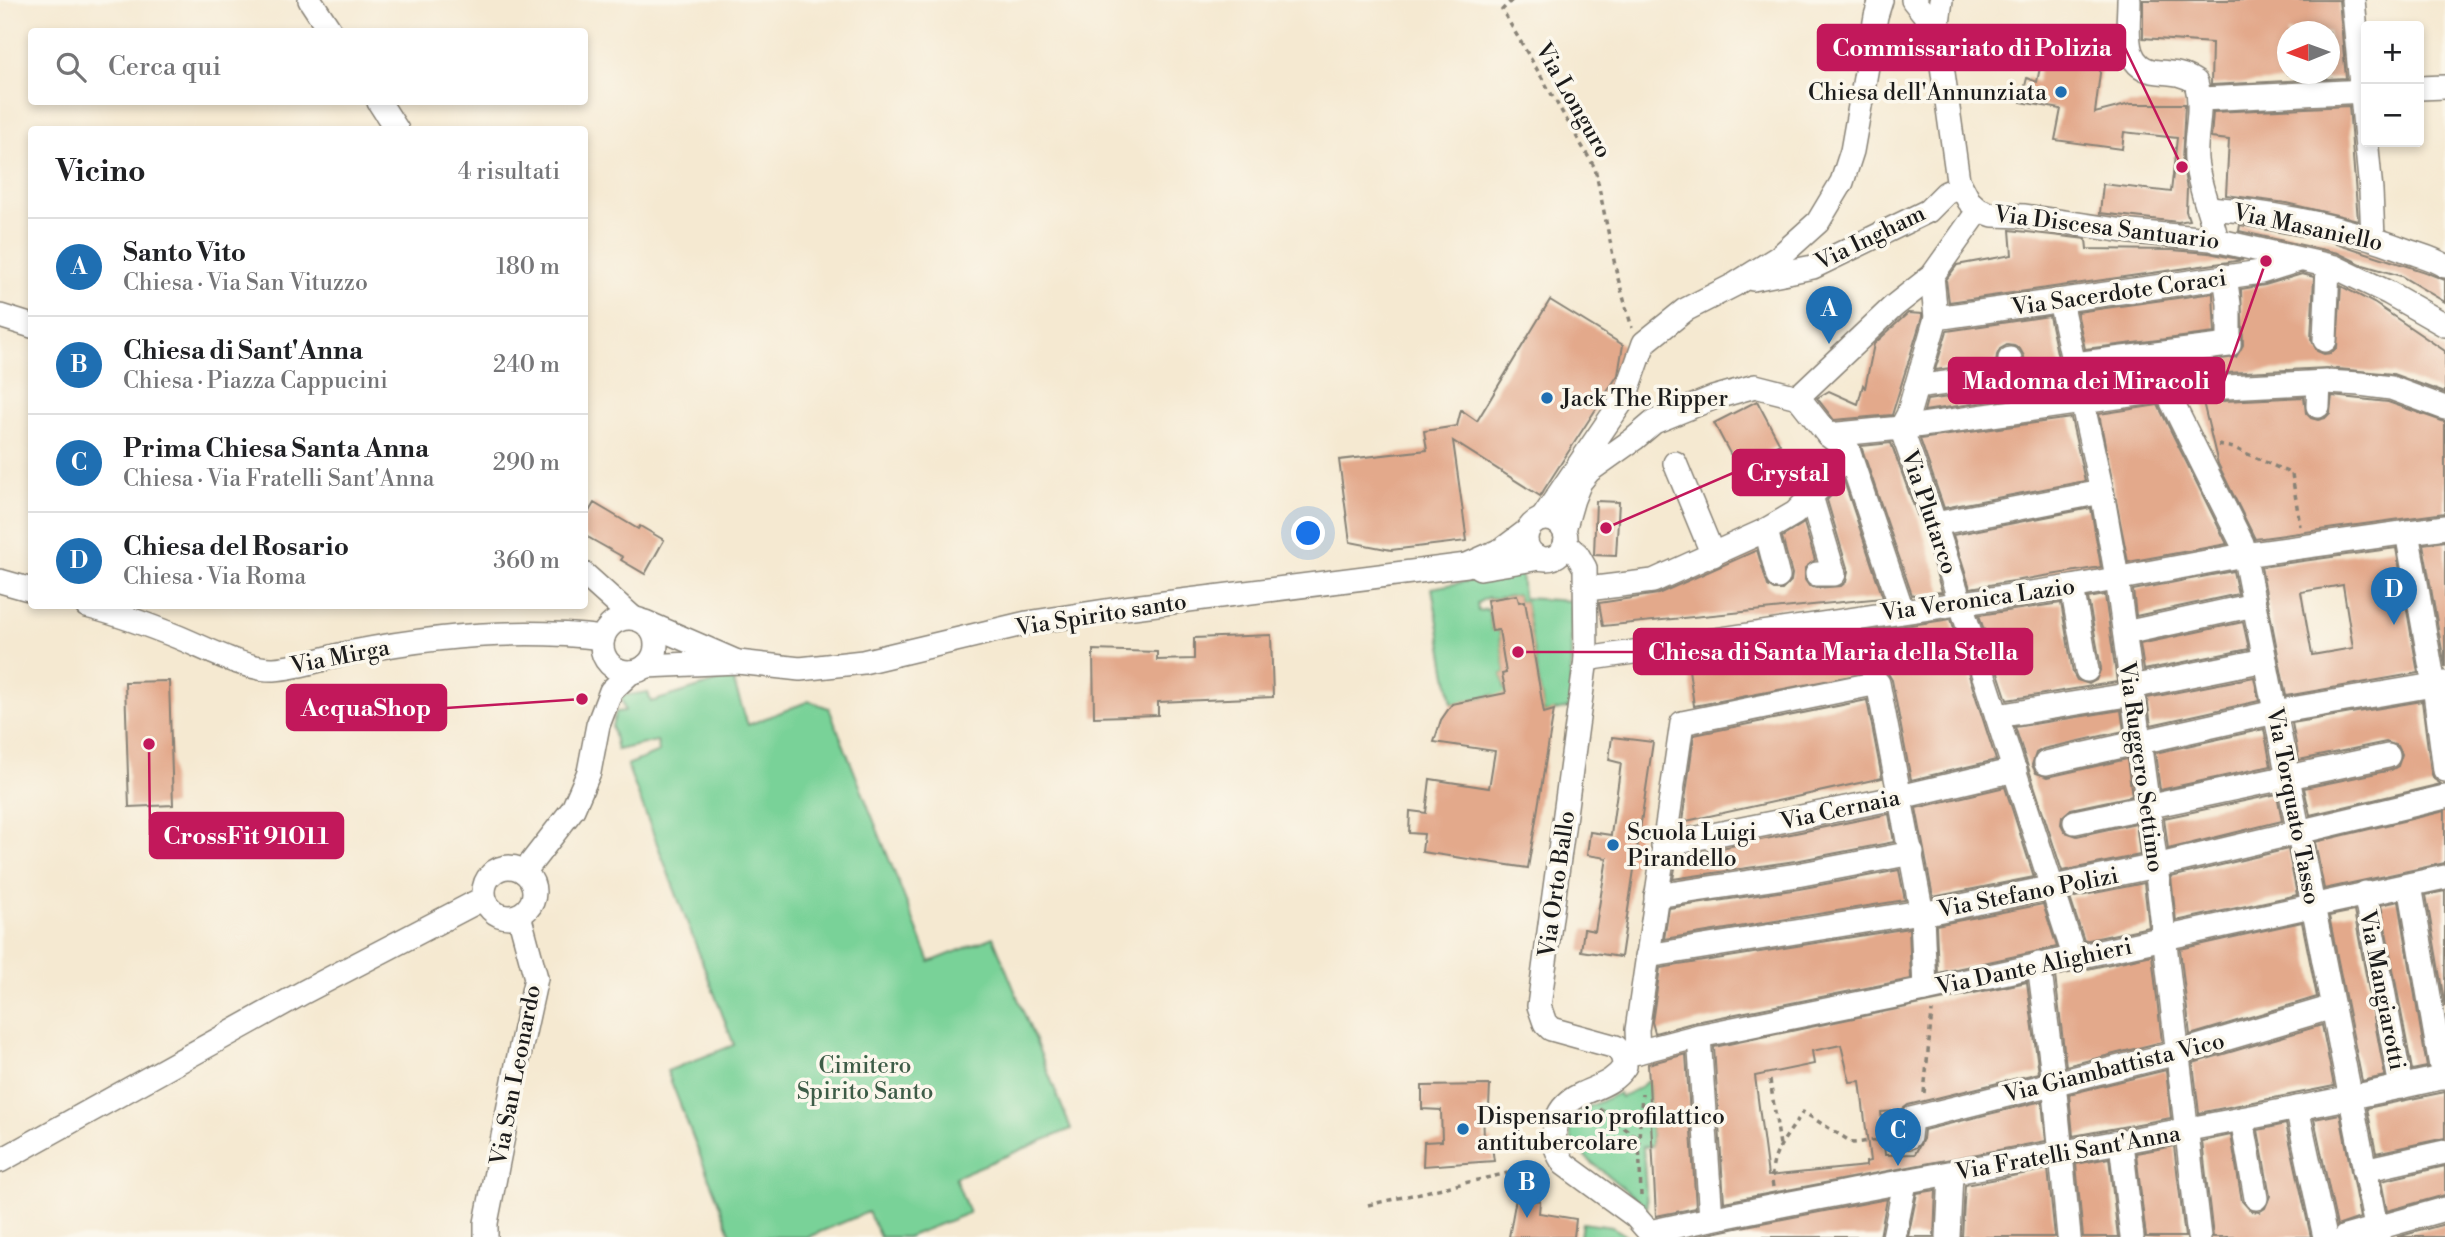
<!DOCTYPE html>
<html lang="it">
<meta charset="utf-8">
<style>
body{margin:0;font-family:"Libre Bodoni",serif;background:#f6f6f6;color:#202124}
.controls{position:absolute;right:21px;top:21px;display:grid;overflow:hidden;border-radius:7px;box-shadow:0 4px 10px #0003}
.controls button{width:63px;height:63px;display:grid;place-items:center;padding:0;border:0;border-bottom:2px solid #e0e0e0;background:#fff;color:#202124;font:35px sans-serif}
.compass{position:absolute;left:2277px;top:21px;width:63px;height:63px;border-radius:50%;background:#fff;box-shadow:0 4px 10px #0003;rotate:269deg}
.you{position:absolute;left:1309px;top:534px;width:24px;height:24px;margin:-18px;border:5px solid #fff;border-radius:50%;background:#1a73e8;box-shadow:0 0 0 10px #1a73e833}
.badge{display:grid;place-items:center;width:46px;height:46px;border-radius:50%;background:#1f6fb2;color:#fff;font-size:23px;font-weight:700}
.pin{position:absolute;translate:-50% -58px;filter:drop-shadow(0 2px 4px #0008)}
.pin::after{content:'';position:absolute;top:37px;width:24px;height:21px;background:inherit;clip-path:polygon(0 0,100% 0,50% 100%)}
.list{margin:0;padding:0;list-style:none}
h2{display:flex;justify-content:space-between;align-items:center;height:91px;margin:0;padding:0 28px;font-size:30px}
h2 small{font-size:23px;font-weight:400;color:#757577}
.list li{display:grid;grid-template-columns:46px 1fr auto;gap:21px;align-items:center;box-sizing:border-box;height:98px;padding:0 28px;border-top:2px solid #e0e0e0}
.list b{display:block;font-size:26px;white-space:nowrap}
.list p{margin:0;font-size:23px;white-space:nowrap;color:#757577}
.list em{font-size:23px;font-style:normal;color:#757577}
.icon{flex:none;width:38px;height:38px;fill:none;stroke:currentColor;stroke-width:2;stroke-linecap:round;stroke-linejoin:round}
.map{position:relative;flex:none;width:2445px;height:1237px;overflow:hidden}
.search{position:absolute;background:#fff;box-shadow:0 4px 10px #0003;left:28px;top:28px;width:560px;height:77px;display:flex;align-items:center;gap:18px;box-sizing:border-box;padding:0 24px;border-radius:7px;color:#757577;font-size:26px}
.panel{position:absolute;background:#fff;box-shadow:0 4px 10px #0003;left:28px;top:126px;width:560px;height:483px;border-radius:7px}
.map>svg:first-child{display:block}
.green{fill:#79d298;stroke:#4a775a;stroke-width:2}
.building{fill:#e3a98b;fill-rule:evenodd}
.lines{fill:none;stroke-linecap:round;stroke-linejoin:round}
.minor-casing{stroke:#888276;stroke-width:26}
.path{stroke:#888276;stroke-width:3.5;stroke-dasharray:5 5;stroke-linecap:butt}
.minor{stroke:#fff;stroke-width:23}
.poi-dot{fill:#1f6fb2;stroke:#fbf7ec;stroke-width:2.5}
.labels{text-anchor:middle;stroke-width:7;stroke-linejoin:round;paint-order:stroke}
.poi-label{font-size:23px;fill:#1c1c1c;stroke:#fbf7ec;text-anchor:start}
.street-label{font-size:23px;fill:#1c1c1c;stroke:#fbf7ec}
.park-label{font-size:23px;fill:#3d5c47;stroke:#fbf7ec}
.leader{fill:none;stroke:#c2185b;stroke-width:2.5}
.callout-dot{fill:#c2185b;stroke:#fbf7ec;stroke-width:2.5}
.callout{fill:#c2185b;stroke:#c2185b;stroke-width:2.5}
.callout-label{font-size:24px;text-anchor:middle;font-weight:bold;fill:#fff}
</style>
<div class="map">
<svg width="2445" height="1237" viewBox="0 0 2445 1237">
<rect width="100%" height="100%" fill="#fbf7ec"/>
<filter id="ink" filterUnits="userSpaceOnUse"><feTurbulence type="fractalNoise" baseFrequency=".0143" numOctaves="2"/><feDisplacementMap in="SourceGraphic" scale="14" xChannelSelector="R" yChannelSelector="G"/><feConvolveMatrix kernelMatrix="1 2 1 2 8 2 1 2 1" color-interpolation-filters="sRGB"/></filter>
<filter id="wash" filterUnits="userSpaceOnUse"><feTurbulence type="fractalNoise" baseFrequency=".00686" numOctaves="4" result="noise"/><feDisplacementMap in="SourceGraphic" scale="28" xChannelSelector="R" yChannelSelector="G"/><feGaussianBlur stdDeviation="1.57" result="paint"/><feColorMatrix in="noise" values="0 0 0 0 0 0 0 0 0 0 0 0 0 0 0 0 0 1.4 0 .05"/><feComposite in="paint" operator="in"/></filter>
<g filter="url(#wash)">
<rect width="100%" height="100%" fill="#f5e9d1"/>
<!-- green -->
<g class="green">
<polygon points="1521,571 1523,598 1572,601 1570,708 1544,713 1525,601 1519,602 1517,595 1489,599 1488,597 1477,603 1478,611 1488,609 1492,630 1499,630 1506,673 1502,674 1505,690 1509,689 1499,721 1494,695 1452,704 1432,588"/>
<polygon points="732,677 748,725 809,701 829,708 930,962 993,937 1071,1129 955,1177 969,1213 907,1237 880,1237 868,1212 808,1237 732,1237 667,1071 734,1045 627,765 659,752 657,741 617,750 612,726 616,712 625,711 621,696 648,692 651,702"/>
<path d="M1649,1080L1652,1146L1643,1147L1647,1208L1577,1150C1553,1111 1593,1108 1618,1093L1621,1097L1637,1089Z"/>
<polygon points="1582,1223 1612,1227 1629,1237 1580,1237"/>
</g>
<g id="blocks">
<!-- building -->
<g class="building">
<path d="M2143,0H2339L2346,78L2211,85L2212,43L2143,38ZM2287,32H2329V74H2287Z"/>
<polygon points="2045,44 2102,57 2095,113 2130,104 2185,104 2182,161 2187,189 2186,211 2189,220 2178,222 2100,213 2103,184 2171,192 2177,138 2124,132 2122,149 2055,140 2061,109 2021,102 2027,78 2037,82"/>
<polygon points="2349,106 2358,220 2286,203 2226,195 2229,140 2211,138 2213,112"/>
<polygon points="2240,225 2330,241 2425,272 2445,280 2445,302 2401,276 2363,265 2338,253 2239,231"/>
<polygon points="2010,230 2086,239 2087,249 2172,250 2209,253 2243,260 1949,302 1946,280 1957,265 2012,255"/>
<polygon points="2302,274 2314,277 2311,339 2317,351 2324,354 2331,353 2337,347 2341,286 2374,303 2445,351 2445,393 2393,374 2327,368 2165,376 2093,386 2091,376 2236,357 2243,345 2241,289 2265,285"/>
<polygon points="2213,293 2215,333 2085,349 2077,312"/>
<polygon points="1550,300 1623,345 1618,375 1540,496 1453,441 1467,541 1391,550 1350,542 1339,460 1427,450 1424,431 1457,426 1461,410 1477,421"/>
<polygon points="1908,313 1922,314 1922,317 1892,415 1834,420 1817,398 1829,391 1858,404 1863,385 1865,388 1874,344"/>
<polygon points="2049,316 2065,390 1924,411 1927,400 2015,388 2022,384 2026,378 2024,356 2020,349 2014,346 2007,345 2000,349 1997,355 1996,362 1935,370 1947,331"/>
<polygon points="2332,396 2388,402 2445,422 2445,513 2255,539 2218,464 2203,402 2304,397 2306,413 2311,418 2318,420 2325,418 2330,413"/>
<polygon points="1757,401 1780,444 1737,467 1714,423"/>
<polygon points="2158,405 2227,544 2128,562 2099,414"/>
<polygon points="2071,418 2085,481 1944,508 1920,439"/>
<polygon points="1891,443 1922,528 1942,592 1912,595 1861,446"/>
<polygon points="1844,481 1883,598 1603,626 1599,603 1658,594 1757,550 1768,586 1774,590 1782,590 1791,581 1792,574 1782,537 1804,523 1815,560 1805,568 1805,580 1809,586 1816,588 1841,586 1846,582 1848,571 1827,500"/>
<polygon points="1596,501 1619,502 1616,556 1594,555"/>
<polygon points="594,503 638,529 640,526 664,540 645,574 621,560 623,557 584,535 584,520"/>
<polygon points="2091,508 2101,567 1970,588 1953,535"/>
<polygon points="2445,541 2445,667 2423,544"/>
<path d="M2396,548L2418,673L2286,696L2261,567ZM2343,585L2353,648L2312,655L2301,592Z"/>
<polygon points="2233,571 2238,594 2136,616 2133,590"/>
<polygon points="1517,595 1519,602 1525,601 1544,713 1554,710 1528,868 1422,852 1424,834 1409,833 1410,811 1426,813 1430,779 1489,788 1495,751 1434,742 1441,720 1452,704 1506,693 1502,674 1506,673 1499,630 1492,631 1487,600"/>
<polygon points="2105,595 2117,682 2007,700 1979,615 2061,603 2073,673 2077,680 2089,684 2096,680 2101,668 2088,598"/>
<polygon points="1951,619 1996,760 1911,780 1892,680 1888,673 1882,670 1694,706 1688,662 1765,649 1765,647"/>
<polygon points="2243,622 2249,649 2144,670 2140,644"/>
<polygon points="1271,635 1273,697 1158,702 1158,715 1094,717 1093,650 1157,652 1157,660 1194,659 1194,638"/>
<polygon points="2254,677 2259,701 2151,725 2147,698"/>
<polygon points="169,681 173,805 129,807 125,682"/>
<polygon points="1867,700 1882,778 1682,822 1694,735"/>
<polygon points="2422,701 2431,772 2434,779 2441,784 2310,815 2304,788 2391,770 2398,766 2402,754 2398,746 2386,742 2299,760 2292,723"/>
<polygon points="2121,710 2124,731 2043,749 2036,753 2032,765 2036,773 2048,777 2127,759 2132,796 2071,809 2062,817 2061,824 2065,832 2077,836 2136,823 2140,855 2062,871 2015,727"/>
<polygon points="2264,729 2271,766 2160,790 2155,753"/>
<polygon points="1612,737 1653,742 1621,957 1581,951 1584,929 1595,931 1607,858 1587,855 1590,832 1611,835 1621,763 1609,760"/>
<polygon points="2005,787 2034,877 1933,897 1916,808"/>
<polygon points="2277,794 2282,821 2168,849 2164,818"/>
<polygon points="2445,811 2445,863 2324,889 2315,842"/>
<polygon points="1889,814 1894,842 1795,861 1673,879 1677,857"/>
<polygon points="2288,849 2297,895 2176,921 2171,877"/>
<polygon points="1899,870 1905,900 1664,939 1669,908 1799,889"/>
<polygon points="2144,883 2149,927 2084,941 2070,898"/>
<polygon points="2445,891 2445,1007 2426,895"/>
<polygon points="2399,901 2427,1067 2412,1070 2381,905"/>
<polygon points="2043,904 2057,947 1938,973 1936,925"/>
<polygon points="2354,911 2385,1076 2362,1081 2329,916"/>
<polygon points="2302,922 2317,997 2190,1035 2180,949"/>
<polygon points="1909,928 1911,979 1696,1022 1655,1033 1652,1022 1660,968"/>
<polygon points="2152,955 2162,1042 2066,1066 2055,976"/>
<path d="M2027,982L2039,1073L1908,1105L1900,1111L1881,1112L1885,1155L1915,1154L1923,1139L1924,1130L2042,1101L2046,1141L1724,1202L1714,1047ZM1841,1045L1850,1082L1860,1081L1870,1161L1866,1162V1166L1768,1176L1755,1076L1814,1064L1812,1051Z"/>
<polygon points="2322,1025 2334,1086 2199,1113 2193,1063"/>
<polygon points="1686,1054 1696,1208 1656,1216 1648,1064"/>
<polygon points="2166,1070 2171,1118 2073,1136 2069,1094"/>
<polygon points="1490,1085 1489,1107 1483,1107 1484,1140 1491,1139 1494,1161 1423,1166 1424,1142 1442,1141 1441,1110 1422,1109 1422,1086"/>
<polygon points="2445,1092 2445,1138 2376,1153 2367,1108"/>
<polygon points="2340,1114 2360,1218 2337,1226 2314,1119"/>
<polygon points="2286,1124 2311,1237 2213,1237 2202,1141 2231,1135 2242,1201 2251,1211 2259,1212 2265,1208 2270,1196 2258,1130"/>
<polygon points="2174,1146 2185,1237 2146,1237 2136,1153"/>
<polygon points="2109,1158 2118,1237 2083,1237 2076,1164"/>
<polygon points="2445,1166 2445,1195 2387,1211 2381,1181"/>
<polygon points="2048,1169 2055,1237 1962,1237 1965,1185"/>
<polygon points="1936,1190 1934,1237 1908,1237 1917,1193"/>
<polygon points="1516,1198 1540,1201 1539,1213 1576,1219 1574,1237 1509,1237"/>
<polygon points="1887,1199 1880,1237 1694,1237 1751,1225"/>
<polygon points="2445,1224 2445,1237 2397,1237"/>
</g>
</g>
</g>
<g filter="url(#ink)">
<use href="#blocks" fill-opacity="0" stroke="#888276" stroke-width="2"/>
<g class="lines">
<!-- minor casing -->
<g class="minor-casing">
<g id="minor">
<polyline points="310,0 331,32"/>
<polyline points="1913,0 1937,30 1958,180 1969,201 1979,210 1993,215 2025,216 2131,232 2211,239 2335,267 2389,293 2445,325"/>
<path d="M2129,0C2129,29 2120,69 2159,72C2174,73 2184,74 2196,82C2204,111 2194,133 2196,160C2199,188 2211,213 2217,241"/>
<polyline points="2353,0 2371,191 2373,238"/>
<polyline points="1937,30 1941,0"/>
<polyline points="2419,88 2445,87"/>
<polyline points="2201,99 2366,91"/>
<polyline points="379,102 397,130"/>
<path d="M2209,208C2276,213 2342,226 2405,250C2418,255 2433,258 2445,266"/>
<polyline points="1932,276 1936,318 1908,415 1901,428 1935,524 2071,946"/>
<polyline points="1753,279 1813,267 1928,211 1946,193 1960,187"/>
<polyline points="2060,301 2102,492 2117,578 2156,866 2199,1237"/>
<polyline points="0,316 32,326"/>
<polyline points="1936,318 2261,272 2299,260"/>
<polyline points="2325,340 2328,266"/>
<polyline points="2074,364 2229,345 2229,304 2225,276"/>
<polyline points="1916,387 2013,374 2010,359"/>
<polyline points="2166,390 2242,543 2378,1237"/>
<polyline points="1798,397 1894,306 1932,276 1979,210"/>
<polyline points="2318,406 2319,383"/>
<polyline points="1828,435 1901,428 2166,390 2326,382 2360,384 2391,388 2445,408"/>
<polyline points="1848,450 1902,610"/>
<polyline points="1675,463 1713,555"/>
<polyline points="1811,496 1834,574 1817,574"/>
<circle cx="1546" cy="539" r="20"/>
<polyline points="1542,519 1625,397 1644,343 1685,310 1734,285 1779,257 1818,222 1842,182 1852,151 1876,16 1881,0"/>
<polyline points="1935,524 2102,492"/>
<polyline points="1564,530 1573,499 1580,482 1589,471 1634,439 1654,422 1713,398 1755,386 1798,397 1828,435 1848,450"/>
<polyline points="1766,530 1778,577"/>
<polyline points="2407,532 2434,685 2445,770"/>
<path d="M1565,544L1577,554L1585,568L1586,659L1539,1006L1545,1023L1551,1029L1616,1047L1622,1055L1625,1066C1613,1084 1598,1086 1580,1095C1551,1109 1548,1140 1564,1164L1635,1216L1649,1232"/>
<polyline points="1480,568 1540,558"/>
<polyline points="584,574 633,618"/>
<polyline points="0,581 32,590"/>
<polyline points="2072,587 2087,670"/>
<polyline points="1587,589 1653,581 1766,530 1795,513 1830,477 1848,450"/>
<path d="M87,606C118,614 148,625 178,637C205,648 245,670 274,669C301,667 327,657 353,652C434,636 520,628 603,638"/>
<circle cx="629" cy="645" r="27"/>
<polyline points="645,622 735,661"/>
<polyline points="2125,633 2254,605"/>
<polyline points="1586,659 2072,587 2244,555 2445,527"/>
<polyline points="646,666 738,662 800,669 863,662 1027,623 1125,608 1467,565 1503,549 1527,531"/>
<polyline points="1997,716 2121,696 2141,685 2265,660"/>
<polyline points="2046,763 2275,712 2445,683"/>
<polyline points="2075,822 2388,756"/>
<polyline points="1663,845 1900,797 2015,770"/>
<circle cx="509" cy="892" r="25"/>
<polyline points="524,872 573,809 589,772 598,725 611,691 631,672"/>
<polyline points="2410,885 2443,1078"/>
<polyline points="2365,893 2401,1087"/>
<polyline points="1656,896 1797,875 1912,853"/>
<polyline points="1647,956 1914,913 1922,914 2156,866 2445,797"/>
<polyline points="2039,964 2054,1082 2069,1237"/>
<polyline points="1699,1036 1711,1219"/>
<polyline points="1638,1052 1637,1030 1682,723 1878,683 1922,914 1925,990"/>
<polyline points="1626,1055 1699,1036 1925,990 2445,877"/>
<polyline points="2297,1108 2325,1237"/>
<polyline points="2242,1119 2256,1198"/>
<polyline points="1909,1137 1911,1119 2177,1053 2333,1007"/>
<polyline points="2121,1143 2132,1237"/>
<polyline points="0,1161 304,992 484,898"/>
<polyline points="2364,1170 2445,1152"/>
<path d="M1649,1232C1913,1175 2181,1136 2445,1077"/>
<polyline points="486,1237 486,1223 517,1065 536,978 519,915"/>
<polyline points="1894,1237 1905,1183"/>
<polyline points="1948,1237 1951,1174"/>
<polyline points="2345,1237 2445,1209"/>
</g>
</g>
<!-- path -->
<g class="path">
<polyline points="1512,0 1502,10 1595,168 1617,275 1632,328"/>
<polyline points="2218,445 2234,448 2292,474 2300,526"/>
<polyline points="1770,1080 1780,1145"/>
<polyline points="1924,1093 1932,1011"/>
<polyline points="1600,1109 1639,1139"/>
<polyline points="1483,1120 1537,1120"/>
<path d="M1773,1187C1767,1156 1787,1137 1803,1112L1853,1143L1889,1139"/>
<polyline points="1641,1196 1639,1139 1642,1094"/>
<polyline points="1368,1205 1508,1173"/>
</g>
<!-- minor -->
<use href="#minor" class="minor"/>
</g>
</g>
<!-- markers -->
<g class="poi-dot">
<circle cx="2061" cy="92" r="7"/>
<circle cx="1547" cy="398" r="7"/>
<circle cx="1613" cy="845" r="7"/>
<circle cx="1463" cy="1129" r="7"/>
</g>
<g class="labels">
<!-- poi labels -->
<g class="poi-label">
<text x="2047" y="100" text-anchor="end">Chiesa dell'Annunziata</text>
<text x="1561" y="406">Jack The Ripper</text>
<text x="1627" y="840">Scuola Luigi<tspan x="1627" dy="26">Pirandello</tspan></text>
<text x="1477" y="1124">Dispensario profilattico<tspan x="1477" dy="26">antitubercolare</tspan></text>
</g>
<!-- street labels -->
<g class="street-label">
<text transform="translate(1574 100) rotate(60)" y="8">Via Longuro</text>
<text transform="translate(2107 227) rotate(7)" y="8">Via Discesa Santuario</text>
<text transform="translate(2308 227) rotate(12)" y="8">Via Masaniello</text>
<text transform="translate(1870 237) rotate(-26)" y="8">Via Ingham</text>
<text transform="translate(2119 292) rotate(-8)" y="8">Via Sacerdote Coraci</text>
<text transform="translate(1930 512) rotate(71)" y="8">Via Plutarco</text>
<text transform="translate(1978 599) rotate(-8)" y="8">Via Veronica Lazio</text>
<text transform="translate(1101 614) rotate(-9)" y="8">Via Spirito santo</text>
<text transform="translate(340 656) rotate(-11)" y="8">Via Mirga</text>
<text transform="translate(2142 767) rotate(82)" y="8">Via Ruggero Settimo</text>
<text transform="translate(2294 806) rotate(79)" y="8">Via Torquato Tasso</text>
<text transform="translate(1840 809) rotate(-12)" y="8">Via Cernaia</text>
<text transform="translate(1556 884) rotate(-82)" y="8">Via Orto Ballo</text>
<text transform="translate(2028 892) rotate(-11)" y="8">Via Stefano Polizi</text>
<text transform="translate(2034 966) rotate(-12)" y="8">Via Dante Alighieri</text>
<text transform="translate(2383 990) rotate(79)" y="8">Via Mangiarotti</text>
<text transform="translate(2114 1067) rotate(-14)" y="8">Via Giambattista Vico</text>
<text transform="translate(515 1075) rotate(-79)" y="8">Via San Leonardo</text>
<text transform="translate(2068 1152) rotate(-10)" y="8">Via Fratelli Sant'Anna</text>
</g>
<!-- park labels -->
<g class="park-label">
<text x="865" y="1073">Cimitero<tspan x="865" dy="26">Spirito Santo</tspan></text>
</g>
</g>
<!-- callouts -->
<path class="leader" d="M2182 167L2125 48M2266 261L2224 381M1606 528L1733 473M1518 652L1634 652M582 699L446 708M149 744L150 835"/>
<g class="callout-dot">
<circle cx="2182" cy="167" r="7"/>
<circle cx="2266" cy="261" r="7"/>
<circle cx="1606" cy="528" r="7"/>
<circle cx="1518" cy="652" r="7"/>
<circle cx="582" cy="699" r="7"/>
<circle cx="149" cy="744" r="7"/>
</g>
<g class="callout">
<rect x="1818" y="25" width="307" height="45" rx="7"/>
<rect x="1949" y="358" width="275" height="45" rx="7"/>
<rect x="1733" y="450" width="111" height="45" rx="7"/>
<rect x="1634" y="629" width="398" height="45" rx="7"/>
<rect x="287" y="685" width="159" height="45" rx="7"/>
<rect x="150" y="813" width="193" height="45" rx="7"/>
</g>
<g class="callout-label">
<text x="1972" y="56">Commissariato di Polizia</text>
<text x="2086" y="389">Madonna dei Miracoli</text>
<text x="1788" y="481">Crystal</text>
<text x="1833" y="660">Chiesa di Santa Maria della Stella</text>
<text x="366" y="716">AcquaShop</text>
<text x="246" y="844">CrossFit 91011</text>
</g>
</svg>
<div class="controls">
<button>+</button>
<button>−</button>
</div>
<svg class="compass" viewBox="-18 -18 36 36"><path d="M0-13l5 13h-10z" fill="#e53935"/><path d="M0 13l5-13h-10z" fill="#757577"/></svg>
<div class="you"></div>
<div class="pin badge" style="left:1829px;top:344px">A</div>
<div class="pin badge" style="left:1527px;top:1218px">B</div>
<div class="pin badge" style="left:1898px;top:1166px">C</div>
<div class="pin badge" style="left:2394px;top:625px">D</div>
<div class="search"><svg class="icon" aria-label="search" viewBox="0 0 24 24"><circle cx="10" cy="10" r="6"/><path d="M15 15l6 6"/></svg>Cerca qui</div>
<section class="panel">
<h2>Vicino<small>4 risultati</small></h2>
<ul class="list">
<li><span class="badge">A</span><div><b>Santo Vito</b><p>Chiesa · Via San Vituzzo</p></div><em>180 m</em></li>
<li><span class="badge">B</span><div><b>Chiesa di Sant'Anna</b><p>Chiesa · Piazza Cappucini</p></div><em>240 m</em></li>
<li><span class="badge">C</span><div><b>Prima Chiesa Santa Anna</b><p>Chiesa · Via Fratelli Sant'Anna</p></div><em>290 m</em></li>
<li><span class="badge">D</span><div><b>Chiesa del Rosario</b><p>Chiesa · Via Roma</p></div><em>360 m</em></li>
</ul>
</section>
</div>
